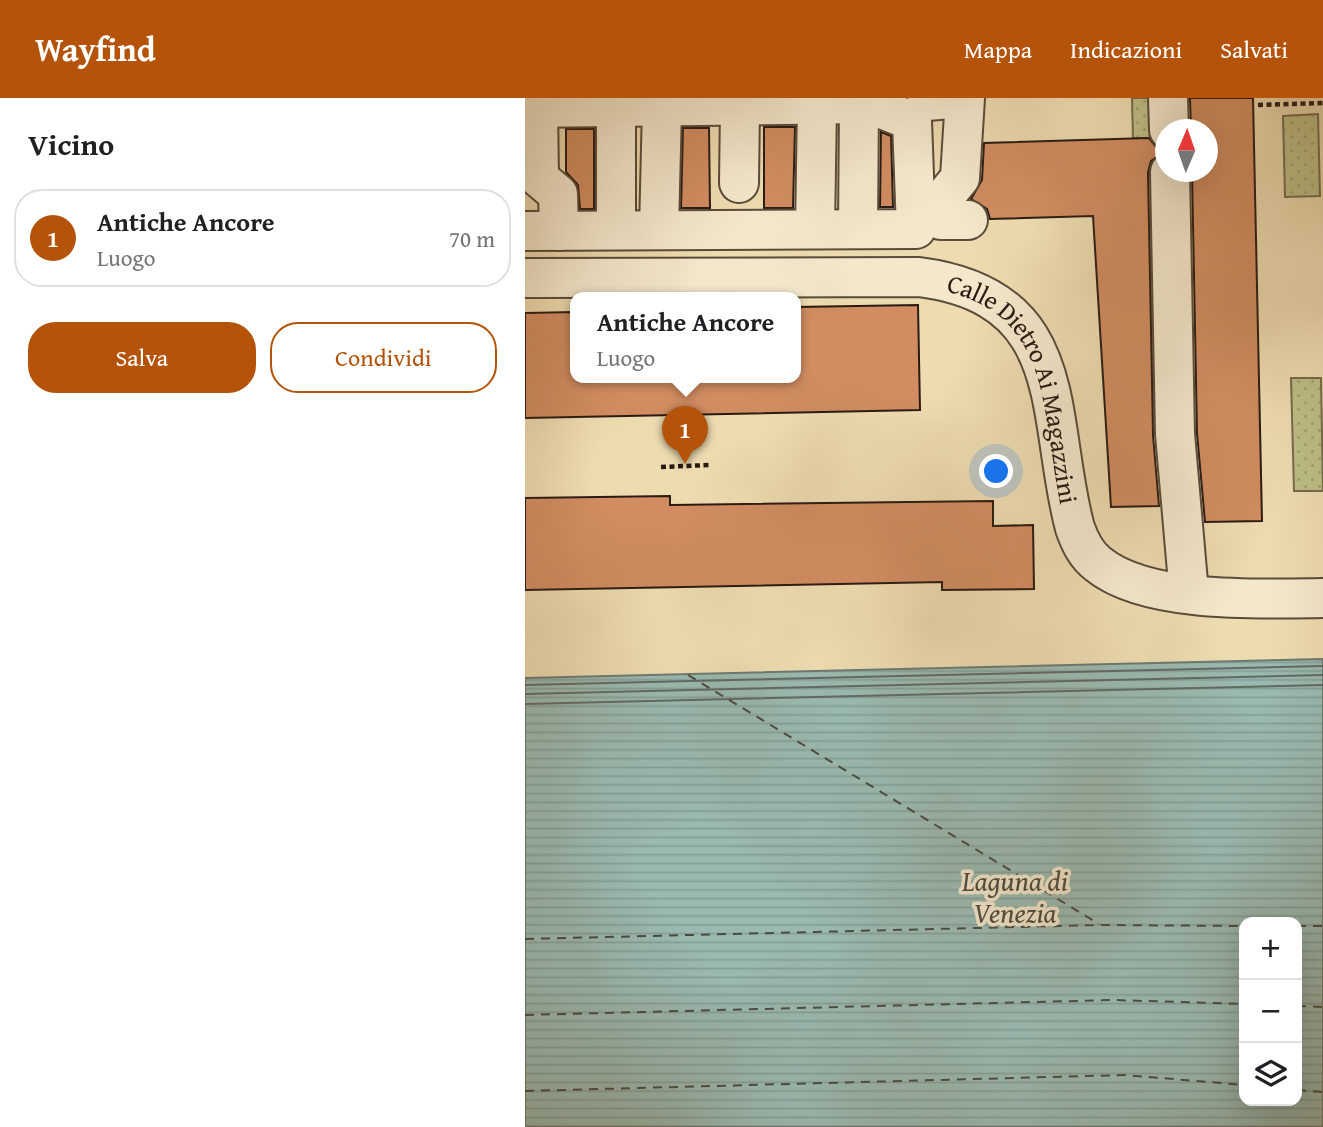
<!DOCTYPE html>
<html lang="it">
<meta charset="utf-8">
<style>
body{margin:0;font-family:"Gentium Book Plus",serif;background:#f2f2f2;color:#202124}
.controls{position:absolute;right:21px;bottom:21px;display:grid;overflow:hidden;border-radius:14px;box-shadow:0 7px 28px #0002}
.controls button{width:63px;height:63px;display:grid;place-items:center;padding:0;border:0;border-bottom:2px solid #e0e0e0;background:#fff;color:#202124;font:35px sans-serif}
.compass{position:absolute;left:630px;top:21px;width:63px;height:63px;border-radius:50%;background:#fff;box-shadow:0 7px 28px #0002;rotate:2deg}
.you{position:absolute;left:472px;top:374px;width:24px;height:24px;margin:-18px;border:5px solid #fff;border-radius:50%;background:#1a73e8;box-shadow:0 0 0 10px #1a73e833}
.badge{display:grid;place-items:center;width:46px;height:46px;border-radius:50%;background:#b45309;color:#fff;font-size:23px;font-weight:700}
.pin{position:absolute;translate:-50% -58px;filter:drop-shadow(0 2px 4px #0008)}
.pin::after{content:'';position:absolute;top:37px;width:24px;height:21px;background:inherit;clip-path:polygon(0 0,100% 0,50% 100%)}
.popup{position:absolute;left:45px;top:194px;width:231px;height:91px;box-sizing:border-box;display:grid;place-content:center;border-radius:14px;background:#fff;filter:drop-shadow(0 2px 5px #0005);font-size:23px;white-space:nowrap;color:#757577}
.popup b{font-size:26px;color:#202124}
.popup::after{content:'';position:absolute;left:50%;top:100%;margin-left:-14px;border:14px solid transparent;border-top-color:#fff}
.list{margin:0;padding:0;list-style:none}
h2{display:flex;justify-content:space-between;align-items:center;height:91px;margin:0;padding:0 28px;font-size:30px}
h2 small{font-size:23px;font-weight:400;color:#757577}
.list li{display:grid;grid-template-columns:46px 1fr auto;gap:21px;align-items:center;box-sizing:border-box;height:98px;margin:0 14px 14px;padding:0 14px;border:2px solid #e0e0e0;border-radius:28px}
.list b{display:block;font-size:26px;white-space:nowrap}
.list p{margin:0;font-size:23px;white-space:nowrap;color:#757577}
.list em{font-size:23px;font-style:normal;color:#757577}
.actions{display:flex;gap:14px;padding:21px 28px}
.actions a{flex:1;padding:16px 0;border:2px solid #b45309;border-radius:28px;text-align:center;font-size:24px;color:#b45309}
.actions .main{background:#b45309;color:#fff}
.icon{flex:none;width:38px;height:38px;fill:none;stroke:currentColor;stroke-width:2;stroke-linecap:round;stroke-linejoin:round}
.map{position:relative;flex:none;width:798px;height:1029px;overflow:hidden}
header{display:flex;align-items:center;gap:42px;box-sizing:border-box;height:98px;padding:0 35px;background:#b45309;color:#fff}
header strong{font-size:33px}
nav{display:flex;gap:38px;margin-inline-start:auto;font-size:24px}
main{display:flex}
aside{flex:1;background:#fff}
.map>svg:first-child{display:block}
.grass{fill:url(#grass-dots);stroke:#746d4e;stroke-width:2}
.water{fill:url(#water-rules);stroke:#6d7a72;stroke-width:2;fill-rule:evenodd}
.lines{fill:none;stroke-linecap:round;stroke-linejoin:round}
.shore{stroke:#626a62;stroke-width:2}
.ferry{stroke:#4b4b42;stroke-width:2;stroke-dasharray:9 7;stroke-linecap:butt}
.building{fill:#d18c61;stroke:#291b13;stroke-width:2}
.minor-casing{stroke:#5a4b3a;stroke-width:42}
.path{stroke:#291b13;stroke-width:4.5;stroke-dasharray:5 3.5;stroke-linecap:butt}
.minor{stroke:#f4e8cc;stroke-width:38}
.labels{text-anchor:middle;stroke-width:7;stroke-linejoin:round;paint-order:stroke}
.street-label{font-size:26px;fill:#291b13;stroke:#f4e8cc}
.water-label{font-size:28px;font-style:italic;fill:#4b4b42;stroke:#f4e8cc}
</style>
<header>
<strong>Wayfind</strong>
<nav><a>Mappa</a><a>Indicazioni</a><a>Salvati</a></nav>
</header>
<main>
<aside>
<h2>Vicino<small></small></h2>
<ul class="list">
<li><span class="badge">1</span><div><b>Antiche Ancore</b><p>Luogo</p></div><em>70 m</em></li>
</ul>
<div class="actions"><a class="main">Salva</a><a>Condividi</a></div>
</aside>
<div class="map">
<svg width="798" height="1029" viewBox="0 0 798 1029">
<defs>
<pattern id="grass-dots" width="8" height="8" patternUnits="userSpaceOnUse" patternTransform="scale(1.75)"><rect width="8" height="8" fill="#bebf88"/><path d="M2 2h.1M6 6h.1" fill="none" stroke="#a3a474" stroke-width="1.8" stroke-linecap="round"/></pattern>
<pattern id="water-rules" width="6" height="5" patternUnits="userSpaceOnUse" patternTransform="scale(1.75)"><rect width="6" height="5" fill="#9abab1"/><path d="M0 2.5h6" fill="none" stroke="#859f97"/></pattern>
</defs>
<rect width="100%" height="100%" fill="#eedcb1"/>
<filter id="stains"><feTurbulence type="fractalNoise" baseFrequency=".00286" numOctaves="4"/><feColorMatrix values="0 0 0 0 .2 0 0 0 0 .09 0 0 0 0 .02 0 0 0 .5 -.17"/></filter>
<radialGradient id="worn" r=".72"><stop offset=".6" stop-color="#630" stop-opacity="0"/><stop offset="1" stop-color="#630" stop-opacity=".3"/></radialGradient>
<!-- grass -->
<g class="grass">
<polygon points="607,0 643,0 640,74 650,326 629,324 622,40 608,40"/>
<polygon points="793,16 795,98 760,99 758,18"/>
<polygon points="766,280 796,280 798,393 769,393"/>
</g>
<!-- water -->
<path class="water" d="M798,561V1029H0V580ZM719,824H772V1003H719Z"/>
<g class="lines">
<!-- shore -->
<g class="shore">
<polyline points="0,587 798,568"/>
<polyline points="0,596 798,577"/>
<polyline points="0,606 798,587"/>
</g>
<!-- ferry -->
<g class="ferry">
<polyline points="163,577 574,826"/>
<polyline points="772,828 798,828"/>
<polyline points="0,841 575,827 719,828"/>
<polyline points="772,908 798,909"/>
<polyline points="0,917 588,902 719,906"/>
<polyline points="772,992 798,994"/>
<polyline points="0,993 600,977 719,987"/>
</g>
</g>
<!-- building -->
<g class="building">
<polygon points="665,0 728,0 737,423 680,424 672,335 667,74 682,74 682,32 666,32"/>
<polygon points="239,29 270,29 268,110 239,110"/>
<polygon points="158,30 184,30 185,110 156,110"/>
<polygon points="41,31 69,31 69,111 55,111 53,87 41,74"/>
<polygon points="356,34 366,38 368,109 355,109"/>
<polygon points="624,40 633,51 640,53 626,63 623,74 628,337 634,408 586,409 568,118 465,121 462,111 446,101 457,82 459,45"/>
<polygon points="393,207 395,312 0,320 0,215 50,214 50,280 270,280 270,209"/>
<polygon points="145,398 145,407 468,403 468,428 508,427 509,491 417,492 417,484 0,492 0,400"/>
</g>
<g class="lines">
<!-- minor casing -->
<g class="minor-casing">
<g id="minor">
<polyline points="440,0 435,80 409,112 416,122 443,122"/>
<polyline points="643,0 644,32"/>
<polyline points="402,3 437,0"/>
<polyline points="91,9 91,132"/>
<polyline points="0,10 344,6 387,23 391,131 0,133"/>
<polyline points="13,10 14,80 33,96 34,133"/>
<polyline points="645,74 650,336 664,496"/>
<polyline points="214,85 215,8"/>
<polyline points="290,131 292,8"/>
<polyline points="333,131 334,7"/>
<polyline points="134,132 137,9"/>
<path id="s1" d="M0,180L394,179C549,199 520,319 550,430C555,444 561,457 573,466C622,506 738,501 798,500"/>
</g>
</g>
<!-- path -->
<g class="path">
<polyline points="733,7 798,5"/>
<polyline points="136,369 185,367"/>
</g>
<!-- minor -->
<use href="#minor" class="minor"/>
</g>
<g class="labels">
<!-- street labels -->
<g class="street-label">
<text dy="9" stroke="none"><textPath href="#s1" startOffset="560">Calle Dietro Ai Magazzini</textPath></text>
</g>
<!-- water labels -->
<g class="water-label">
<text x="490" y="793">Laguna di<tspan x="490" dy="32">Venezia</tspan></text>
</g>
</g>
<rect width="100%" height="100%" filter="url(#stains)"/>
<rect width="100%" height="100%" fill="url(#worn)"/>
</svg>
<div class="controls">
<button>+</button>
<button>−</button>
<button><svg class="icon" aria-label="layers" viewBox="0 0 24 24"><path d="M12 4l9 5-9 5-9-5zM3 14l9 5 9-5"/></svg></button>
</div>
<svg class="compass" viewBox="-18 -18 36 36"><path d="M0-13l5 13h-10z" fill="#e53935"/><path d="M0 13l5-13h-10z" fill="#757577"/></svg>
<div class="you"></div>
<div class="pin badge" style="left:160px;top:366px">1</div>
<div class="popup"><b>Antiche Ancore</b>Luogo</div>
</div>
</main>
